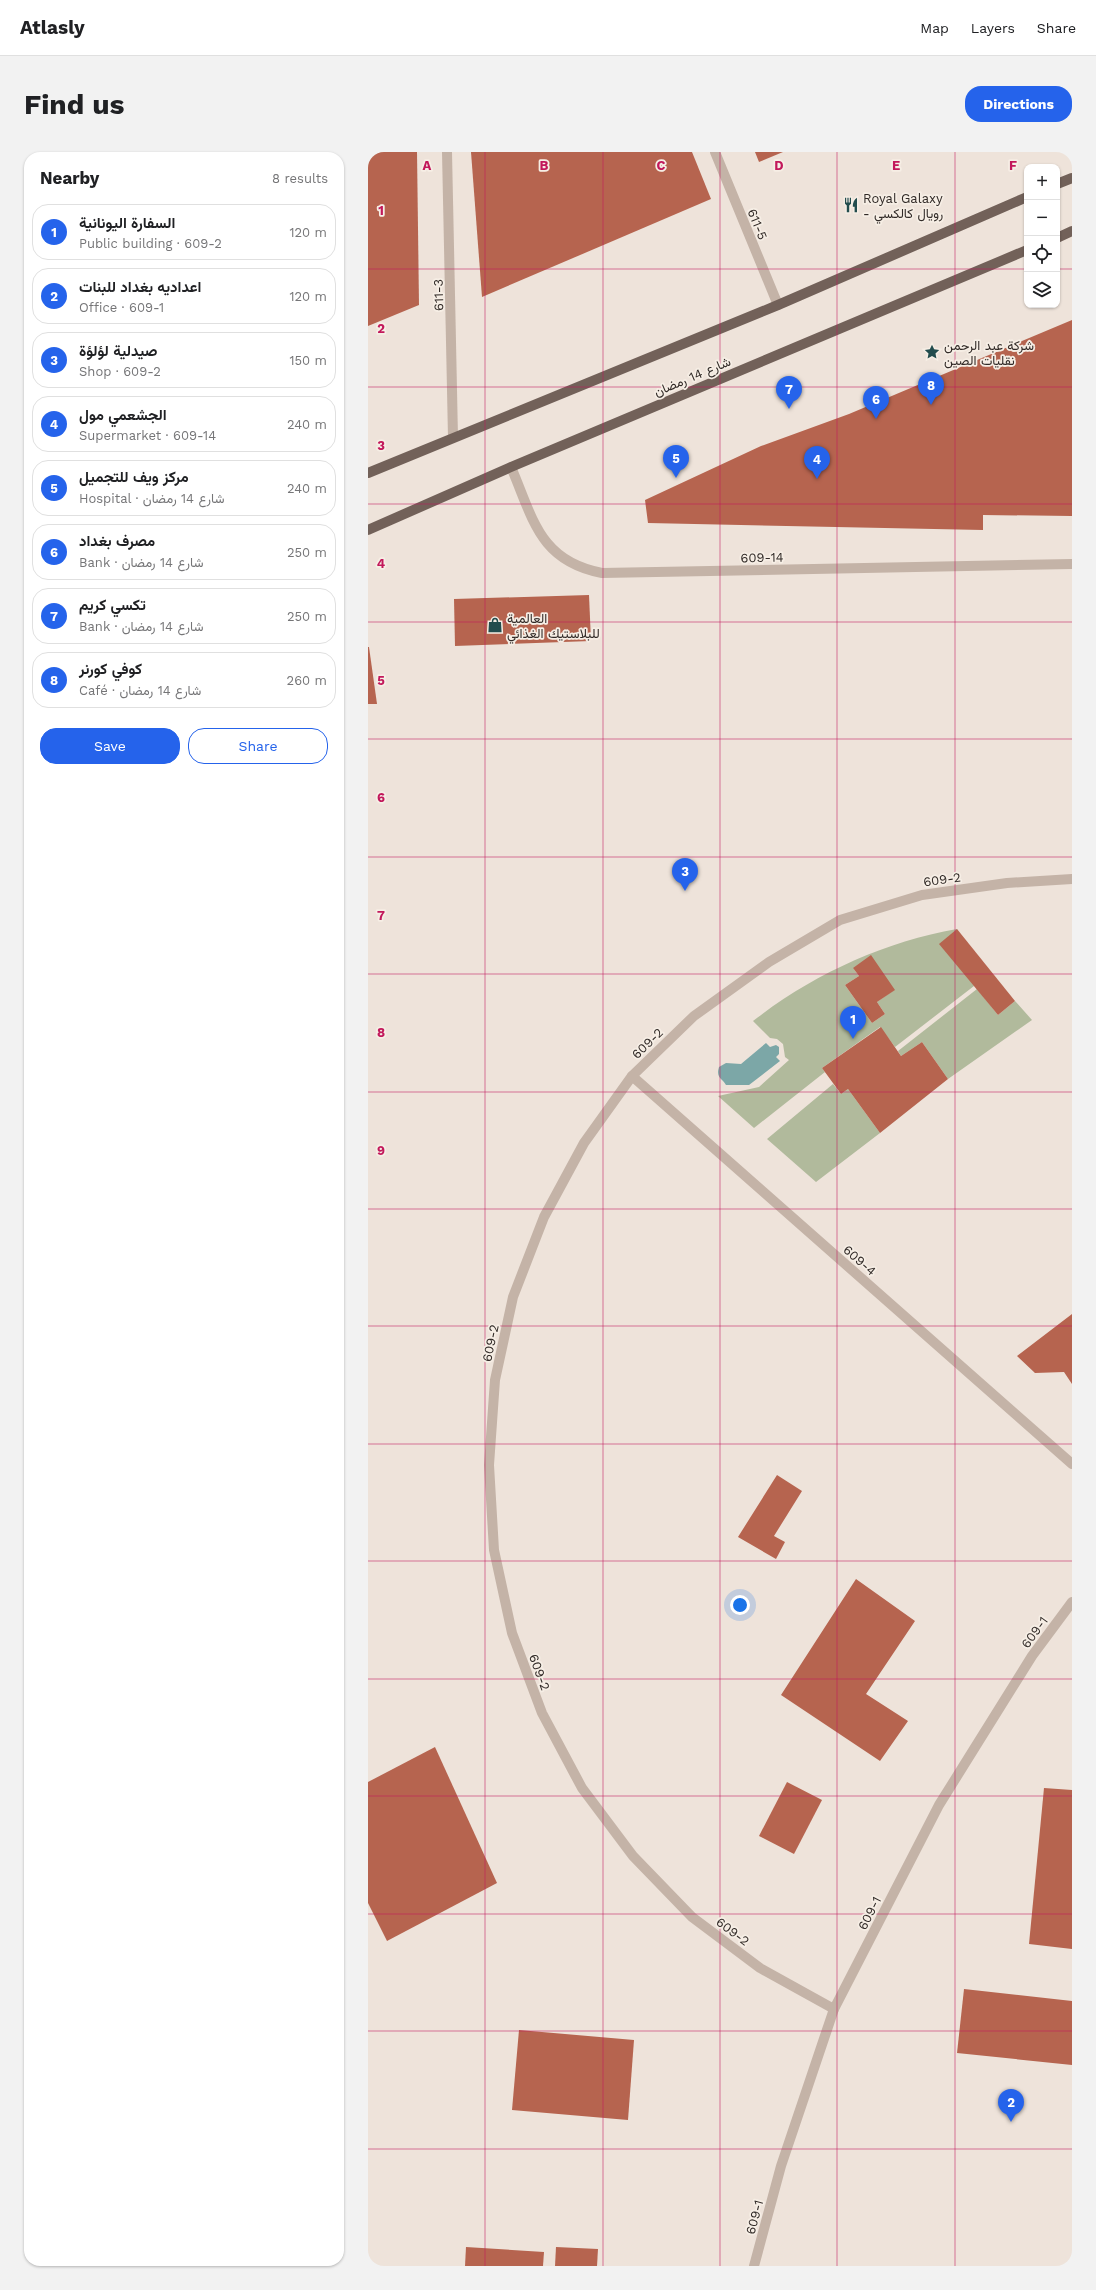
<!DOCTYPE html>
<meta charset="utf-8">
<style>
body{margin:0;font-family:"Work Sans",Vazirmatn,sans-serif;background:#f2f2f2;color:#202124}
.controls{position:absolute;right:12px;top:12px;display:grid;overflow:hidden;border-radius:8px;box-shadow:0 1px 3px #0004}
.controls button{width:36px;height:36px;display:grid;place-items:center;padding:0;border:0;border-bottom:1px solid #e0e0e0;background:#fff;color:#202124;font:20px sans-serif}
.you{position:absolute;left:372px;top:1453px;width:14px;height:14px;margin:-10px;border:3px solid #fff;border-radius:50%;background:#1a73e8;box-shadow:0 0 0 6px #1a73e833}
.badge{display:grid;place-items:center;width:26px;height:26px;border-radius:50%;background:#2563eb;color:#fff;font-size:13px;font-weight:700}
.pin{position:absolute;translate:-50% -33px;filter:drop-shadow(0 1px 2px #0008)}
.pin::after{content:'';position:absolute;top:21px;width:14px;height:12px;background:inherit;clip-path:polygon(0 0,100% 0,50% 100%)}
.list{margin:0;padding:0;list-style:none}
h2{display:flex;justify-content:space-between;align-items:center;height:52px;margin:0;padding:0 16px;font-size:17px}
h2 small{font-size:13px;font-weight:400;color:#757577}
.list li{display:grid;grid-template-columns:26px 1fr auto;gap:12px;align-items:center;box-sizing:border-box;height:56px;margin:0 8px 8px;padding:0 8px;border:1px solid #e0e0e0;border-radius:16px}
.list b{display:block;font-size:15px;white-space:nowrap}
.list p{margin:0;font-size:13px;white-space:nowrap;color:#757577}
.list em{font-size:13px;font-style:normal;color:#757577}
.actions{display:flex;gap:8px;padding:12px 16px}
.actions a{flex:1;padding:9px 0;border:1px solid #2563eb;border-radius:16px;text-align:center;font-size:14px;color:#2563eb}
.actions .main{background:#2563eb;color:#fff}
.icon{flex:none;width:22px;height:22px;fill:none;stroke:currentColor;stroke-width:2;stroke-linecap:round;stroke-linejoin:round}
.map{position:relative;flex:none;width:704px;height:2114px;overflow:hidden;border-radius:16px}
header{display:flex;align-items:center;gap:24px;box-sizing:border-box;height:56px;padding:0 20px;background:#fff;border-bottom:1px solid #e0e0e0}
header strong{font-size:19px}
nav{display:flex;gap:22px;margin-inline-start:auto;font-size:14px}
.intro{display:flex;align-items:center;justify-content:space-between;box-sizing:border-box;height:96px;padding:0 24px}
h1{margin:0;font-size:28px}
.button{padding:10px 18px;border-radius:16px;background:#2563eb;color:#fff;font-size:14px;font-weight:700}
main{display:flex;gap:24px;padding:0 24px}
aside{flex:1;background:#fff;border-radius:16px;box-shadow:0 1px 3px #0004}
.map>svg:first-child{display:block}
.green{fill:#b1ba9c;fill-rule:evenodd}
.water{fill:#7ca7a7}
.building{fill:#b6644f}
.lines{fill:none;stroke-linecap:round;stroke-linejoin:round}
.minor{stroke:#c4b3a7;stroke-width:10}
.major{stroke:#726159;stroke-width:10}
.grid{fill:none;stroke:#c2185b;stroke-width:1;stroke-opacity:0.55}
.labels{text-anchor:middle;stroke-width:3.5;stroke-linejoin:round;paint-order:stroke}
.poi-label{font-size:13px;fill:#312a27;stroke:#f6eee5;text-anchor:start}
.street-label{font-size:13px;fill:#312a27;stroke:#f6eee5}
.grid-label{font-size:13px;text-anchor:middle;font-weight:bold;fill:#c2185b;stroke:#f6eee5;stroke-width:3.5;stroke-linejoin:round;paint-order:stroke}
</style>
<header>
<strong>Atlasly</strong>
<nav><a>Map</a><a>Layers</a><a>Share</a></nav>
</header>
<div class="intro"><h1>Find us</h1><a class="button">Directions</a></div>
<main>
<aside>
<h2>Nearby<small>8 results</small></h2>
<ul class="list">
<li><span class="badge">1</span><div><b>السفارة اليونانية</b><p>Public building · 609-2</p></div><em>120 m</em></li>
<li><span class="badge">2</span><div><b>اعداديه بغداد للبنات</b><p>Office · 609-1</p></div><em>120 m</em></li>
<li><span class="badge">3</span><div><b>صيدلية لؤلؤة</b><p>Shop · 609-2</p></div><em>150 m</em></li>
<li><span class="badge">4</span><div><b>الجشعمي مول</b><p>Supermarket · 609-14</p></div><em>240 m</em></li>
<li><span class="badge">5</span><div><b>مركز ويف للتجميل</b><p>Hospital · شارع 14 رمضان</p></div><em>240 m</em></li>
<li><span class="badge">6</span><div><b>مصرف بغداد</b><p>Bank · شارع 14 رمضان</p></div><em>250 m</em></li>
<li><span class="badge">7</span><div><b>تكسي كريم</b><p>Bank · شارع 14 رمضان</p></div><em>250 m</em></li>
<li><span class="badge">8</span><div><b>كوفي كورنر</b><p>Café · شارع 14 رمضان</p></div><em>260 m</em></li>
</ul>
<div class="actions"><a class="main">Save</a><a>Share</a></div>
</aside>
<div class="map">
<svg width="704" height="2114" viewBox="0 0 704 2114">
<rect width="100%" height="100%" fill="#eee3da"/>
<!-- green -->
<g class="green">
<path d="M589,777L606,834L527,895L512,875L454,916L457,920L386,976L350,944L391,935L421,908L417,905L415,892L409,887L402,886L385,869C444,823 515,790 589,777ZM485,816L526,838L509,850L517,862L504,871L477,833L491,824Z"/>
<polygon points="609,837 630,863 647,849 664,868 580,927 554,890 533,904 530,899"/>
<polygon points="465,932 473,942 480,937 512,981 448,1030 399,987"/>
</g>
<!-- water -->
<path class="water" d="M398,891L402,895L408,893L411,895V902L408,905L412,909L381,933H358C353,925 348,926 351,915L358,911L373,912Z"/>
<!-- building -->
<g class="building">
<polygon points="0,0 49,0 51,153 0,174"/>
<polygon points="103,0 324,0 343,47 114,145"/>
<polygon points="387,0 415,0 391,10"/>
<polygon points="704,168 704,364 615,363 615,378 280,371 277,348 393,294 481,262"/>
<polygon points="221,443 223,489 87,494 86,447"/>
<polygon points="0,495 1,495 9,552 0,552"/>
<polygon points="589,777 647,849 630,863 571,792"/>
<polygon points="503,803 527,838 509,850 517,862 504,871 477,833 491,824 485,816"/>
<polygon points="513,875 533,904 554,890 580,927 512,981 480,937 473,942 454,916"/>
<polygon points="704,1162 704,1232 696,1220 667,1221 649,1204"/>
<polygon points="409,1323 434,1339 406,1384 417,1390 408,1407 370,1385"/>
<polygon points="488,1427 547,1469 498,1542 540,1569 512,1609 413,1543"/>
<polygon points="67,1595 129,1731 19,1789 0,1751 0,1630"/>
<polygon points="419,1630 454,1648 426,1702 391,1684"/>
<polygon points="676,1636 704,1638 704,1797 661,1792"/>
<polygon points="596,1837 704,1849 704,1913 589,1901"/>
<polygon points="151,1878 266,1888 260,1968 144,1958"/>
<polygon points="98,2095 176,2100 175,2114 97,2114"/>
<polygon points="188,2095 230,2097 229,2114 187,2114"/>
</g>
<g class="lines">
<!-- minor -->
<g class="minor">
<polyline points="79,0 85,285"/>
<polyline points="347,0 410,153"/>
<path d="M143,315C165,366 171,409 234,421L704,412"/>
<polyline points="264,924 704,1312"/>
<polyline points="466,1857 392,1816 324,1765 265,1704 214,1636 174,1561 144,1481 126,1398 121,1313 127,1228 145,1145 176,1065 216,991 264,924 326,864 401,810 472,768 554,743 639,731 704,727"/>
<polyline points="386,2114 413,2014 466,1857 571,1653 664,1504 704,1450"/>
</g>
<!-- major -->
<g class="major">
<polyline points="689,32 704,26"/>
<polyline points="689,86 704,79"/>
<polyline points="0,321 410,153 659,45"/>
<polyline points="0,378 143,315 659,98"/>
</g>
</g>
<!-- grid -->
<path class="grid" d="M117,0V2114M235,0V2114M352,0V2114M469,0V2114M587,0V2114M0,117H659M689,117H704M0,235H704M0,352H704M0,470H704M0,587H704M0,705H704M0,822H704M0,940H704M0,1057H704M0,1174H704M0,1292H704M0,1409H704M0,1527H704M0,1644H704M0,1762H704M0,1879H704M0,1997H704"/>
<!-- icons -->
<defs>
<g id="restaurant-bare" transform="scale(1.2)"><path d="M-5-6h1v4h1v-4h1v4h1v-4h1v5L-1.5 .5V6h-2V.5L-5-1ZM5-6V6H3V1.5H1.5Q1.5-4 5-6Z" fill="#224c4d" stroke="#f6eee5" stroke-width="2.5" paint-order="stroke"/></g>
<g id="sight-bare" transform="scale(1.2)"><path d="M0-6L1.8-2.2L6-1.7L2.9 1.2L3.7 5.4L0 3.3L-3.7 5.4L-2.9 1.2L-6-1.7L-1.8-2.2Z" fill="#224c4d" stroke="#f6eee5" stroke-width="2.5" paint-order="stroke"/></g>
<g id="shop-bare" transform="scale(1.2)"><path d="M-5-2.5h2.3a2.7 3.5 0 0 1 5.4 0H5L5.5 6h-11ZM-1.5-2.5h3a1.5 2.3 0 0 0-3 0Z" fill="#224c4d" stroke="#f6eee5" stroke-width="2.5" paint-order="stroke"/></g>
</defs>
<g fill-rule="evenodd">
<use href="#restaurant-bare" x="483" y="53"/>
<use href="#sight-bare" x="564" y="200"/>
<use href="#shop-bare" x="127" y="473"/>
</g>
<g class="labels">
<!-- poi labels -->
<g class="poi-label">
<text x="495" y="51">Royal Galaxy<tspan x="495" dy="15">- رويال كالكسي</tspan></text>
<text x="576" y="198">شركة عبد الرحمن<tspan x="576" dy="15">نقليات الصين</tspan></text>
<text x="139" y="471">العالمية<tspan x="139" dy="15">للبلاستيك الغذائي</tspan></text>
</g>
<!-- street labels -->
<g class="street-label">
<text transform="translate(390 72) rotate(68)" y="5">611-5</text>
<text transform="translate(70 143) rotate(-91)" y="5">611-3</text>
<text transform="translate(324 224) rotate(-23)" y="5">شارع 14 رمضان</text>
<text transform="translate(394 405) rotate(-1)" y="5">609-14</text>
<text transform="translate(574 727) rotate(-8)" y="5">609-2</text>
<text transform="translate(279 891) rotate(-44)" y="5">609-2</text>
<text transform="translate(492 1108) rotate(41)" y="5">609-4</text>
<text transform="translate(122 1191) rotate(-78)" y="5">609-2</text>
<text transform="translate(666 1480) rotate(-54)" y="5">609-1</text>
<text transform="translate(172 1520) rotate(70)" y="5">609-2</text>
<text transform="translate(501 1761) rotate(-63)" y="5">609-1</text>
<text transform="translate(365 1779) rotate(37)" y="5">609-2</text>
<text transform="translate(386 2065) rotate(-75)" y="5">609-1</text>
</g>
</g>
<g class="grid-label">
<text x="59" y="18">A</text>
<text x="176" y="18">B</text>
<text x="293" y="18">C</text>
<text x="411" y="18">D</text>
<text x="528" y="18">E</text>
<text x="645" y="18">F</text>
<text x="13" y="63">1</text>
<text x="13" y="181">2</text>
<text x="13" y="298">3</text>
<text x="13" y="416">4</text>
<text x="13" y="533">5</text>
<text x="13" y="650">6</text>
<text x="13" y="768">7</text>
<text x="13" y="885">8</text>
<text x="13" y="1003">9</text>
</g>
</svg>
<div class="controls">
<button>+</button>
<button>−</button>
<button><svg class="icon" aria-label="locate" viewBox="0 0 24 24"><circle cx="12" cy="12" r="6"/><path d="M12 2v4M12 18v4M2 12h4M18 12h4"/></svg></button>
<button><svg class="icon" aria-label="layers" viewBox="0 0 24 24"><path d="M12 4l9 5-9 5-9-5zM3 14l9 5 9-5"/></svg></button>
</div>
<div class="you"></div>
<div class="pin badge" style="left:485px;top:887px">1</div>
<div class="pin badge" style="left:643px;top:1970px">2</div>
<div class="pin badge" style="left:317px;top:739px">3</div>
<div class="pin badge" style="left:449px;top:327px">4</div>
<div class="pin badge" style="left:308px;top:326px">5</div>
<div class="pin badge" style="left:508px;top:267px">6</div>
<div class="pin badge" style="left:421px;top:257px">7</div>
<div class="pin badge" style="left:563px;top:253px">8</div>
</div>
</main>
